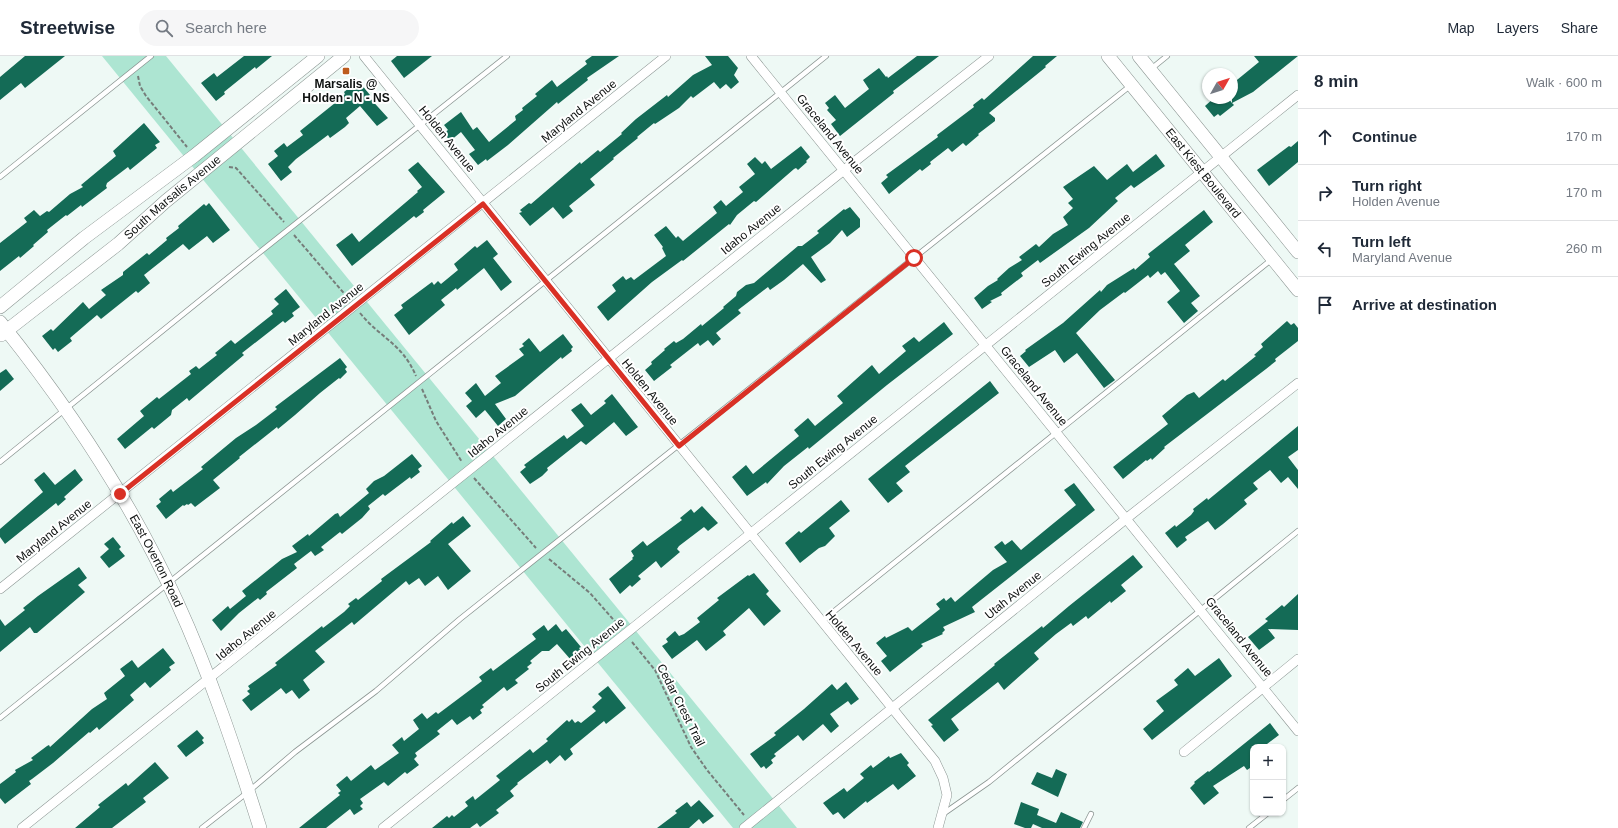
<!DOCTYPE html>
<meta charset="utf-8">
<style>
body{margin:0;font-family:Helvetica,sans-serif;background:#f6f6f7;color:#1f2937}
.controls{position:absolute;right:12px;bottom:12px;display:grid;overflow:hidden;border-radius:8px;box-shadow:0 1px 3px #0004}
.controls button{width:36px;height:36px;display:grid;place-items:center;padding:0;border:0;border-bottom:1px solid #e0e1e3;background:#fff;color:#1f2937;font:20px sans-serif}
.compass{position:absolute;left:1202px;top:12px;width:36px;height:36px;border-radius:50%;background:#fff;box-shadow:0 1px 3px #0004;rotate:51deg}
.stop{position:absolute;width:12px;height:12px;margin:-9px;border:3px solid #d93025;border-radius:50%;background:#fff}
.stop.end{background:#d93025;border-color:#fff;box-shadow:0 1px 4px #0008}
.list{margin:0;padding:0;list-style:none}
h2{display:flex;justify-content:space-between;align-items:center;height:52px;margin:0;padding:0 16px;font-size:17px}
h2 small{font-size:13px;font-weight:400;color:#747a83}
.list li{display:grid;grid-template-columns:26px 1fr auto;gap:12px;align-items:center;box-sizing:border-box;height:56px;padding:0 16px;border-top:1px solid #e0e1e3}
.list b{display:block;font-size:15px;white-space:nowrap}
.list p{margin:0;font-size:13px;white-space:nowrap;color:#747a83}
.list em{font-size:13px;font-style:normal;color:#747a83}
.icon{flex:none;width:22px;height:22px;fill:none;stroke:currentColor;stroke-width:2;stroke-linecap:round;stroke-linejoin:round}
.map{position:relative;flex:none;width:1298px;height:772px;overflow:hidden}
header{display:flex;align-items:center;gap:24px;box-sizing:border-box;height:56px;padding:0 20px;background:#fff;border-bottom:1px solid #e0e1e3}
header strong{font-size:19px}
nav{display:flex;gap:22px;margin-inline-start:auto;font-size:14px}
.search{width:280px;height:36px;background:#f6f6f7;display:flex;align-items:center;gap:10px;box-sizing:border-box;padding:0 14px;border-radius:22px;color:#747a83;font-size:15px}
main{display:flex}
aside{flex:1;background:#fff}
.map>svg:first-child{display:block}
.green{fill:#ade5d2}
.building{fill:#146b56}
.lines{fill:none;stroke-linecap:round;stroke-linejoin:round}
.lane-casing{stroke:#8b9592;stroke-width:6}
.street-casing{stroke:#8b9592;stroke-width:10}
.secondary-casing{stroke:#8b9592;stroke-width:14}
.path{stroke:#767d7a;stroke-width:2;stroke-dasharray:4 2;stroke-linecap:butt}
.lane{stroke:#fff;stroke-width:4.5}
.street{stroke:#fff;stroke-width:9}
.secondary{stroke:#fff;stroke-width:13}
.route{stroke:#d93025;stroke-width:5}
.poi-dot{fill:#bd5b1d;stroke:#fff;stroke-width:1.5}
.labels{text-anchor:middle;stroke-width:4;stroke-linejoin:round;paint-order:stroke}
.poi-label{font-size:12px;font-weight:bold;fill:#0e1110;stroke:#fff}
.street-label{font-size:12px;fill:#0e1110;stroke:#fff}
</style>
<header>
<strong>Streetwise</strong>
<div class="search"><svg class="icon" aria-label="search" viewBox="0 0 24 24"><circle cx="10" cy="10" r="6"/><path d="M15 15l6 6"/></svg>Search here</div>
<nav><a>Map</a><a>Layers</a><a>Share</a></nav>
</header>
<main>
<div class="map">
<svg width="1298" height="772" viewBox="0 0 1298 772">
<rect width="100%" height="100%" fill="#eef9f5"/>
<!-- green -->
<polygon class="green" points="102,0 166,0 797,772 733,772"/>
<!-- building -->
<g class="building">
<polygon points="25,0 65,0 25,32 21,27 0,44 0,21"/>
<polygon points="244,0 272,0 256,13 255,11 224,36 225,38 216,45 201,27 214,17 217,21"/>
<polygon points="397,0 432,0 404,22 391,5"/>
<polygon points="592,0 619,0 587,22 588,24 558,48 557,46 508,89 487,105 486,103 478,109 469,98 475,94 461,76 450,85 444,77 448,74 444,69 461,56 473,74 477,71 489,86 516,64 515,60 523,54 522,52 537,40 535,38 552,24 557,31 587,8 585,5"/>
<polygon points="705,0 728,0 738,12 734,19 739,26 731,33 726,28 720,33 714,26 693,42 691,40 679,52 655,68 654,67 637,81 638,82 613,102 614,103 590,123 595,129 569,150 573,155 563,163 553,151 530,170 519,157 522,156 520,154 529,147 531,148 580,106 581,108 598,94 600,96 622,78 621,77 636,63 667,39 668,41 693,19 712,9"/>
<polygon points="917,0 939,0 893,35 894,37 840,80 831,68 836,64 827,54 829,52 825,47 835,39 845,52 869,33 863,24 879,12 886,21 887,20 888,22"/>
<polygon points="1033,0 1057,0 1045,10 1046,11 989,57 995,62 995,65 978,78 979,79 966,90 963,87 952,96 948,92 930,106 931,108 922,115 920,113 889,138 881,127 888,121 886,119 938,81 937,79 974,51 973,49 982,42 984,44"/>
<polygon points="1254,0 1298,0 1253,36 1232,47 1234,49 1220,60 1218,58 1214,61 1205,50 1214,42 1228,42 1232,47 1232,28 1259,6"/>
<polygon points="354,28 357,32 361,28 370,39 368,40 388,62 377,70 360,50 346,62 349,67 345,71 330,82 328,79 296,103 288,111 292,116 281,125 268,108 278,100 274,95 284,87 287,91 303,79 300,75 340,43 345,38 344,36"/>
<polygon points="144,67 160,86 155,89 157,92 130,114 128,111 107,127 106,130 107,132 82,151 81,149 67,160 66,159 47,174 48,176 33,189 34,190 20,202 19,200 0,215 0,187 27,166 24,162 34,154 40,160 47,155 49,156 70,138 83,131 81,129 116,100 113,95"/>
<polygon points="1298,85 1298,106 1269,130 1257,114 1289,90 1291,91"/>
<polygon points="801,90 810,101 806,105 807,106 798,114 796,112 794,113 756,146 754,145 737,159 730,169 729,168 683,205 682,204 652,226 608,265 597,251 616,235 612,229 623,220 626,224 631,221 634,224 666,200 662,192 663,191 654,179 666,170 676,182 678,180 683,185 717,157 713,151 721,144 726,150 743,136 739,131 755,118 747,108 755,101 762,108 765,105 771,113"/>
<polygon points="1156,98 1165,110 1134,132 1131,129 1115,142 1118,145 1089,172 1040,207 1038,204 1021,217 1023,220 1001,237 1002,239 990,245 992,246 982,253 974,242 988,230 998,224 997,223 1009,212 1022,204 1019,201 1036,188 1039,191 1053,178 1068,169 1063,161 1073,152 1068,147 1073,143 1063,131 1094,110 1107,124 1127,108 1133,116"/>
<polygon points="418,106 445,136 423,154 424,156 416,162 414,160 352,210 336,189 352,177 359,186 418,136 417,135 422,131 408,114"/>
<polygon points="209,147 230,174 213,187 207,180 189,194 183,188 144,219 150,227 138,237 136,235 101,263 97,259 70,282 72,285 58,296 55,292 53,294 42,280 51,273 53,275 83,246 89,253 106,239 101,234 123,219 123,216 147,197 149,199 167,184 166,182 179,172 178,170 204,148 206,150"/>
<polygon points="850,151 860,163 860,171 847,181 842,174 830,187 811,201 826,224 821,227 803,208 784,224 770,234 768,231 738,254 741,257 716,277 721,283 713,290 708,284 700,290 698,287 670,309 672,311 654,325 645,314 652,308 651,306 665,294 664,293 674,285 676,287 683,283 701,268 702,270 724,252 723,251 736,240 737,236 746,229 754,227 798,190 802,190 819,177 817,175 844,153 845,154"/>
<polygon points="1204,154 1213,166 1185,189 1190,195 1174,208 1200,240 1191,247 1198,255 1184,267 1167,246 1180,235 1165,216 1161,219 1158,215 1150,222 1148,219 1125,237 1124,236 1100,254 1076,277 1115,324 1104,332 1077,297 1064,307 1055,294 1029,311 1020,300 1026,295 1025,294 1063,267 1100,234 1101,236 1107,229 1134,212 1135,214 1150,201 1148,198"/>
<polygon points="487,184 498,198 493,202 512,226 501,235 484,212 457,234 456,232 441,244 445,249 409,279 394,259 403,252 401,249 432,226 434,229 438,225 441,228 458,214 454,208 475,190 477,192"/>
<polygon points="286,233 300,251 292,257 294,260 285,267 283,265 242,297 244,299 189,345 187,342 172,354 171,359 154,373 152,371 125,393 117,383 144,360 140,355 157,341 159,343 191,318 189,315 196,310 199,313 217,299 215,297 231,284 235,288 273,258 271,255 279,248 274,243"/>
<polygon points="1287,265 1291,269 1294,267 1298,272 1298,285 1275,303 1276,305 1266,313 1164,391 1165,392 1152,404 1151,402 1147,405 1146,404 1123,423 1113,411 1168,368 1162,360 1187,339 1194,336 1199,342 1223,323 1225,325 1256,300 1254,299 1263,291 1261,288"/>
<polygon points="944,266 953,278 887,329 809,393 808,391 784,410 767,428 766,426 747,440 732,421 746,409 753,418 799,380 794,374 808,362 815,370 843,347 837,340 872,309 879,318 906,295 902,290 914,281 919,286"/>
<polygon points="563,278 573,291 571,293 572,295 562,303 561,301 515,340 495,348 506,363 498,370 485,354 476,362 466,350 472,345 465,337 476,327 485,340 501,327 495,320 524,299 519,293 524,290 522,288 529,282 540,296"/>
<polygon points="340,302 347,311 345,313 347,316 340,323 339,322 320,337 295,359 278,373 277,371 239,401 240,402 213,424 220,432 195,451 191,447 188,449 187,448 184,450 183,449 166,463 156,450 161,446 159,443 171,433 173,436 203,413 201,411 236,382 256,369 277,353 275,351"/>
<polygon points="6,313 14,323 0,335 0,317"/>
<polygon points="990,325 999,337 905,410 910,416 896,427 903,435 888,447 868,423"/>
<polygon points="612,338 638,371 626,380 614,366 586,389 581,385 547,412 548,414 542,420 530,428 520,416 526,411 524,409 564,379 567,383 584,370 571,354 581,347 591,359 606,347 604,345"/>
<polygon points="1298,370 1298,394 1288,401 1298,414 1298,433 1288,421 1281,427 1270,414 1253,427 1258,433 1244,444 1247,448 1223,468 1215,474 1208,465 1185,481 1187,484 1177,492 1165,477 1175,469 1176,471 1191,459 1194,455 1193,453 1207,442 1208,444"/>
<polygon points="412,398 422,410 418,413 420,416 411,423 410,421 385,440 383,438 368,450 370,453 362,462 342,478 340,476 321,491 324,494 315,500 311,495 294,508 297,512 266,536 267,538 260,544 258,542 239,557 221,575 212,564 228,550 230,553 246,540 242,535 282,503 297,496 292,490 308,478 309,480 335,458 338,457 340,461 369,437 366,433 374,425 384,420"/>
<polygon points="75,413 83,424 64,441 66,443 58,450 56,447 5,488 0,481 0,473 43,436 34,424 44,416 55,429"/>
<polygon points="1074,427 1095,454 972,551 975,556 943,571 945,574 942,577 943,578 921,588 923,590 890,616 881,605 887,600 876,587 885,580 886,582 908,571 912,575 940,553 936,548 944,542 946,545 951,541 955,546 993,514 1007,506 994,491 1002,485 1005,489 1012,484 1021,494 1049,471 1076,449 1064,434"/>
<polygon points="841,444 850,455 829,472 835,480 825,490 819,492 800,507 785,487 799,475 801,477"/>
<polygon points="702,450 718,467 708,475 704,471 679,490 677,493 680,496 661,512 656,505 638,520 641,523 632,531 630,529 620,538 609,523 633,503 632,502 634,500 631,495 643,485 647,490 682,464 680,462 691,453 694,457"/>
<polygon points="463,460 471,470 448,488 471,515 448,534 438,520 425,530 419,522 409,529 406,525 354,569 352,566 315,595 325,606 303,624 310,634 299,643 292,634 286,638 281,632 251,655 242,644 250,638 247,635 250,633 248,630 277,609 275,607 322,570 323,572 344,556 350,550 348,548 356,542 358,544 382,525 381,523 431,486 430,485 452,466 453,468"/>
<polygon points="113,481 121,491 119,493 125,500 109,512 100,501 109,493 104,488"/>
<polygon points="1133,499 1143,511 1121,529 1126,535 1111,547 1110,545 1088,563 1086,560 1073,570 1071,567 1056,578 1034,597 1039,603 1004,634 998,626 951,663 959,674 944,686 931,670 933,669 928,664 995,609 994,608 1042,570 1043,572 1069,550"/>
<polygon points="79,511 87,522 78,529 85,536 37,577 34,577 30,571 0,596 0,563 5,570 25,554 23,552 38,540"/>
<polygon points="754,517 769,535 766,538 781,555 764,570 749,552 723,575 726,579 706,595 697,584 672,603 662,590 668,586 666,583 675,575 679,580 684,578 700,566 697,562 719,544 717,542 748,519 749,520"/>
<polygon points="1298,538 1298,574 1268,573 1275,582 1259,594 1248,581 1268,565 1265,563 1282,549 1284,551"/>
<polygon points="556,568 562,576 566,573 581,591 579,592 582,596 571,604 557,588 549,595 542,595 530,605 532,607 527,611 529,613 515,624 518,627 507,635 504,631 482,649 484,651 480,654 482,657 473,664 470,660 457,669 452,663 437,675 440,678 415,697 417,700 414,703 419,709 407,718 405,716 388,730 384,726 360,743 363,747 360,750 363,753 354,759 350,753 326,772 299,772 340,739 338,737 341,735 336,729 347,720 351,725 371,709 375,714 399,697 392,689 402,681 404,685 419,673 413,664 422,657 427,663 436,656 438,658 482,625 479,621 491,612 493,615 536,583 532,578 544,569 548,575"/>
<polygon points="163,592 175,607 169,611 171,614 150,632 145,626 130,639 134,644 99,674 97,671 90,677 89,676 53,707 32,723 29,725 31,728 5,748 0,742 0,728 16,716 15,714 33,704 31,702 47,690 49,689 50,691 92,653 107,643 104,637 125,620 120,613 132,604 138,612"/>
<polygon points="1219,602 1232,620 1152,684 1143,673 1164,655 1156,645 1178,629 1174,624 1188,612 1195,620"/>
<polygon points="846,626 859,643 851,649 848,645 830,658 839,670 831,677 823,668 803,685 798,679 774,698 776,700 771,704 773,707 766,713 764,710 761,712 750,698 776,679 774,677 804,653 832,628 837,634"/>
<polygon points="608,630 626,652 606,668 604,665 570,693 573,698 565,705 560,699 550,708 547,704 517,727 518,728 510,735 514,740 496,754 499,757 480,771 477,767 470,772 432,772 447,760 449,762 452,759 454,761 468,750 465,746 473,740 475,744 500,724 496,720 530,693 533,697 548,685 546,683 567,664 569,666 572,663 575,667 578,665 581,667 596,655 592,651 602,642 598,638"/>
<polygon points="1270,667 1279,679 1263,691 1253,691 1253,710 1247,714 1244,710 1213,730 1219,737 1204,749 1190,732 1195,727 1194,726 1208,715 1209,716"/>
<polygon points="197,674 204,682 202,684 204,687 186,701 177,690"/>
<polygon points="901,697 909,707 907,709 916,720 898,734 893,728 867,747 866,745 844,763 838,756 833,759 823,747 844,732 847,736 864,722 860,718 871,709 873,712 889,700 890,702"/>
<polygon points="155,706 169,722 143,742 146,746 112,772 75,772 100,751 98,749 126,727 128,730"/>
<polygon points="1056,713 1067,718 1058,741 1031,728 1037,716 1052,722"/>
<polygon points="699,744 714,760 703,768 699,763 689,772 657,772 677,757 675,755 687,746 691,751"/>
<polygon points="1021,746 1039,753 1037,759 1056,767 1061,756 1083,766 1080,772 1042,772 1033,768 1031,772 1025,772 1014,768"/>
</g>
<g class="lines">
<!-- lane casing -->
<g class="lane-casing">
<g id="lane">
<polyline points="1151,13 1167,0"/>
<polyline points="0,121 151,0"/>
<polyline points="0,406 255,200 507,0"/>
<polyline points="822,565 1271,204"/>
<polyline points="0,662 826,0"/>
<polyline points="1283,744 1298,732"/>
<polyline points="943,758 989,726 1298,475"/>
<polyline points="202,772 248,736 295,696 376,635 460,563 1130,30"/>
<polyline points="1084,772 1091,758"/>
<polyline points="1249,772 1268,757"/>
</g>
</g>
<!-- street casing -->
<g class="street-casing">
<g id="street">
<polyline points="364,0 935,705 943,722 947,739 938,772"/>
<polyline points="751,0 1298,675"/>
<polyline points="0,533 666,0"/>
<polyline points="1184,696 1298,603"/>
<polyline points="22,772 844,114 989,0"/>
<polyline points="383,772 1298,39"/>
<polyline points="744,772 1127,462 1298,327"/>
</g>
</g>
<!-- secondary casing -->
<g class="secondary-casing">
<g id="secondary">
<path id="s1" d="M1108,0L1298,234"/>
<polyline points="1139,0 1298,196"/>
<polyline points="0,251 84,182 194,100 318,0"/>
<path id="s2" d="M0,266C69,352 131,445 177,546C210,618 236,696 260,772"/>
<path id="s3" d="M1,279L118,188L166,145L344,0"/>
</g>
</g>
<!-- path -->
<g class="path">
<polyline points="138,20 140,30 146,40 187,91"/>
<polyline points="229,111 236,112 284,166"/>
<polyline points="294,179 348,242"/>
<path d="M360,257C380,282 402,287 416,320"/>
<polyline points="422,333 436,365 462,406"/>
<polyline points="474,422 536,492"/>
<polyline points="549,503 590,537 619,570"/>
<polyline points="632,586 655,614 691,691 707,714 744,759"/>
</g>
<!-- lane -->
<use href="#lane" class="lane"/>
<!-- street -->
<use href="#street" class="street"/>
<!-- secondary -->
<use href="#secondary" class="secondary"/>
</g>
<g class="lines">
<!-- route -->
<polyline class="route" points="120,438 483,148 679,390 914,202"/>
</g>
<!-- markers -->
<rect class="poi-dot" x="342" y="11" width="8" height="8" rx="2"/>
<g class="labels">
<!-- poi labels -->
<g class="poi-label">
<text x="346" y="32">Marsalis @<tspan x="346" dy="14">Holden - N - NS</tspan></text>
</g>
<!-- street labels -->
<g class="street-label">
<text transform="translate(579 55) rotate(-39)" y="4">Maryland Avenue</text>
<text transform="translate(830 78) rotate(51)" y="4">Graceland Avenue</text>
<text transform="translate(447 83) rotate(51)" y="4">Holden Avenue</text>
<text dy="4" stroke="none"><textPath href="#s1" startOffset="151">East Kiest Boulevard</textPath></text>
<text dy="4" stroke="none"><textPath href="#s3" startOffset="220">South Marsalis Avenue</textPath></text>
<text transform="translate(751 173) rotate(-39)" y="4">Idaho Avenue</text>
<text transform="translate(1086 194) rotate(-39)" y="4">South Ewing Avenue</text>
<text transform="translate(326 258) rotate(-39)" y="4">Maryland Avenue</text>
<text transform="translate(1034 330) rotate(51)" y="4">Graceland Avenue</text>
<text transform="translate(650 336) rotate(51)" y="4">Holden Avenue</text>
<text transform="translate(498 376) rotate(-39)" y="4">Idaho Avenue</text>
<text transform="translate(833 396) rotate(-39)" y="4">South Ewing Avenue</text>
<text transform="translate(54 475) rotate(-39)" y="4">Maryland Avenue</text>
<text dy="4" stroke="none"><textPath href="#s2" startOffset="286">East Overton Road</textPath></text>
<text transform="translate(1013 539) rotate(-39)" y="4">Utah Avenue</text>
<text transform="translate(246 579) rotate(-39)" y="4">Idaho Avenue</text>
<text transform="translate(1239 581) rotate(51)" y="4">Graceland Avenue</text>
<text transform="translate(854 587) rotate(50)" y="4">Holden Avenue</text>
<text transform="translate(580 599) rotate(-39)" y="4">South Ewing Avenue</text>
<text transform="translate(681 649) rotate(63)" y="4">Cedar Crest Trail</text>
</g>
</g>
</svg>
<div class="controls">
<button>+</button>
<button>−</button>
</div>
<svg class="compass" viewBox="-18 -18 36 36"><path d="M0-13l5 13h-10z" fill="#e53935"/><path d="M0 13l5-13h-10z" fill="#747a83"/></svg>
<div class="stop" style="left:914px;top:202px"></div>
<div class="stop end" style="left:120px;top:438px"></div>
</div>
<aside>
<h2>8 min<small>Walk · 600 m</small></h2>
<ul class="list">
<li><svg class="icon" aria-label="ahead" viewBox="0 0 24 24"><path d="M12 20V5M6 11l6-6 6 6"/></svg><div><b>Continue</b></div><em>170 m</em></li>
<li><svg class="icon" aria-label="right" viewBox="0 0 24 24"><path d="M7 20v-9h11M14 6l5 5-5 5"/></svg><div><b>Turn right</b><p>Holden Avenue</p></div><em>170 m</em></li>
<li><svg class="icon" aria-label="left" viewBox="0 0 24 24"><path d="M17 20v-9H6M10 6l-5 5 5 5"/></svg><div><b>Turn left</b><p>Maryland Avenue</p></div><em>260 m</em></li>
<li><svg class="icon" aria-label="arrive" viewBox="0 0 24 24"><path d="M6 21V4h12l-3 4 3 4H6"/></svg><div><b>Arrive at destination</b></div></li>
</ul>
</aside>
</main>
